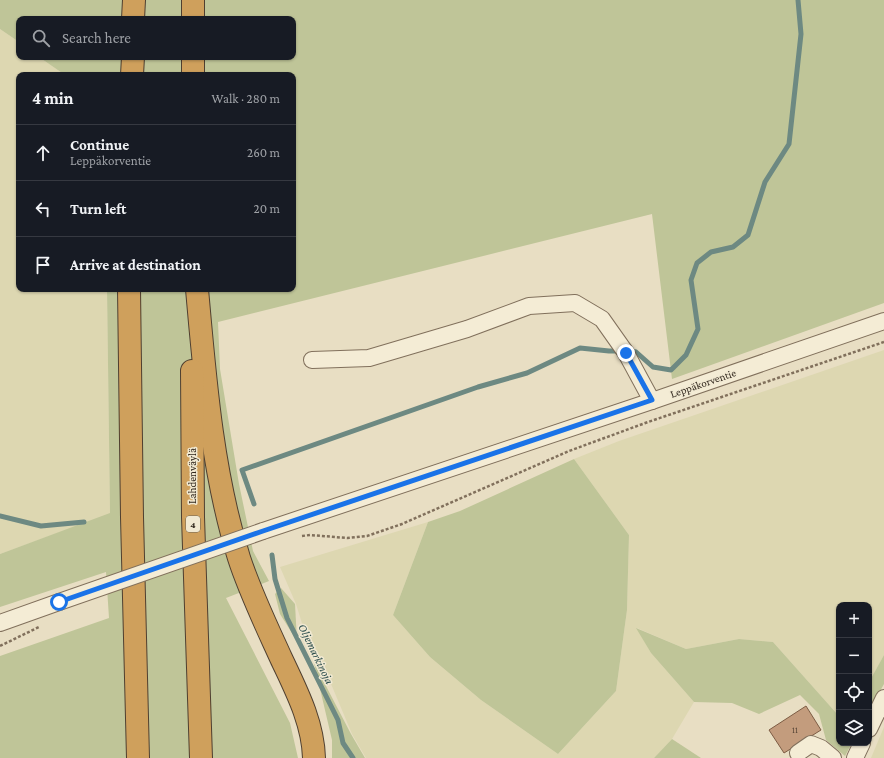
<!DOCTYPE html>
<meta charset="utf-8">
<style>
body{margin:0;font-family:"Crimson Pro",serif;background:#242831;color:#f1f3f6}
.controls{position:absolute;right:12px;bottom:12px;display:grid;overflow:hidden;border-radius:8px;box-shadow:0 1px 3px #0004}
.controls button{width:36px;height:36px;display:grid;place-items:center;padding:0;border:0;border-bottom:1px solid #363941;background:#171b24;color:#f1f3f6;font:20px sans-serif}
.stop{position:absolute;width:12px;height:12px;margin:-9px;border:3px solid #1a73e8;border-radius:50%;background:#fff}
.stop.end{background:#1a73e8;border-color:#fff;box-shadow:0 1px 4px #0008}
.list{margin:0;padding:0;list-style:none}
h2{display:flex;justify-content:space-between;align-items:center;height:52px;margin:0;padding:0 16px;font-size:17px}
h2 small{font-size:13px;font-weight:400;color:#9ea1a6}
.list li{display:grid;grid-template-columns:26px 1fr auto;gap:12px;align-items:center;box-sizing:border-box;height:56px;padding:0 16px;border-top:1px solid #363941}
.list b{display:block;font-size:15px;white-space:nowrap}
.list p{margin:0;font-size:13px;white-space:nowrap;color:#9ea1a6}
.list em{font-size:13px;font-style:normal;color:#9ea1a6}
.icon{flex:none;width:22px;height:22px;fill:none;stroke:currentColor;stroke-width:2;stroke-linecap:round;stroke-linejoin:round}
.map{position:relative;flex:none;width:884px;height:758px;overflow:hidden}
.search{position:absolute;background:#171b24;box-shadow:0 1px 3px #0004;left:16px;top:16px;width:280px;height:44px;display:flex;align-items:center;gap:10px;box-sizing:border-box;padding:0 14px;border-radius:8px;color:#9ea1a6;font-size:15px}
.panel{position:absolute;background:#171b24;box-shadow:0 1px 3px #0004;left:16px;top:72px;width:280px;height:220px;border-radius:8px}
.map>svg:first-child{display:block}
.farmland{fill:#ddd7b1}
.green{fill:#bfc598}
.lines{fill:none;stroke-linecap:round;stroke-linejoin:round}
.stream{stroke:#6d8982;stroke-width:5}
.building{fill:#c39c7d;stroke:#7d5c44}
.minor-casing{stroke:#81705c;stroke-width:18}
.highway-casing{stroke:#4f3f30;stroke-width:24}
.path{stroke:#81705c;stroke-width:2.5;stroke-dasharray:3 2;stroke-linecap:butt}
.minor{stroke:#f4ecd5;stroke-width:16}
.highway{stroke:#cfa05c;stroke-width:22}
.minor-bridge-casing{stroke:#81705c;stroke-width:18;stroke-linecap:butt}
.minor-bridge{stroke:#f4ecd5;stroke-width:16}
.route{stroke:#1a73e8;stroke-width:5}
.labels{text-anchor:middle;stroke-width:3;stroke-linejoin:round;paint-order:stroke}
.number-label{font-size:9px;fill:#564536}
.shield{fill:#f1e9d2;stroke:#6b6254;stroke-width:1}
.shield-label{font-size:10px;font-weight:bold;fill:#32281e}
.street-label{font-size:11px;fill:#32281e;stroke:#f1e9d2}
.water-label{font-size:12px;font-style:italic;fill:#2f504f;stroke:#f1e9d2}
</style>
<div class="map">
<svg width="884" height="758" viewBox="0 0 884 758">
<rect width="100%" height="100%" fill="#e8dec3"/>
<!-- farmland -->
<g class="farmland">
<polygon points="0,29 19,42 19,57 39,57 65,75 19,75 19,289 107,289 110,514 0,554"/>
<polygon points="884,350 884,655 869,682 869,605 839,605 839,714 838,715 773,642 739,639 686,649 637,628 651,653 694,702 672,739 654,758 366,758 352,734 321,660 310,649 296,604 280,567 428,522 393,615 430,657 481,700 558,754 616,691 627,610 629,535 574,459 619,441"/>
<polygon points="884,727 884,758 871,758"/>
</g>
<!-- green -->
<g class="green">
<polygon points="0,0 884,0 884,303 672,379 652,214 218,322 220,369 239,484 253,551 269,581 226,598 290,723 298,758 0,758 0,656 109,618 106,572 0,607 0,554 110,513 107,289 293,289 293,75 65,75 39,57 293,57 293,19 19,19 19,42 0,29"/>
<polygon points="574,459 629,535 627,610 616,691 558,754 481,700 430,657 393,615 428,522 460,511"/>
<polygon points="281,588 295,604 297,641 280,614 275,594"/>
<polygon points="636,628 686,649 739,639 773,642 838,715 839,714 839,743 852,743 845,756 826,740 819,714 800,695 759,714 732,703 694,702 651,653"/>
<polygon points="884,655 884,684 869,711 869,682"/>
<polygon points="314,663 351,734 365,758 332,758 332,740"/>
<polygon points="672,739 701,758 654,758"/>
</g>
<g class="lines">
<!-- stream -->
<g class="stream">
<polyline points="628,350 636,352 653,367 671,370 686,355 698,329 691,280 697,263 711,252 733,247 748,235 765,182 789,144 801,34 798,0"/>
<polyline points="254,504 242,470 478,387 527,373 580,348 609,351 619,351"/>
<polyline points="0,516 41,526 84,522"/>
<polyline points="272,555 275,579 287,618 338,720 343,743 353,758"/>
</g>
</g>
<!-- building -->
<polygon class="building" points="806,706 821,730 784,753 769,730"/>
<g class="lines">
<!-- minor casing -->
<g class="minor-casing">
<g id="minor">
<polyline points="312,360 369,358 467,329 529,306 575,303 602,319 626,353 652,401"/>
<polyline points="263,531 652,401 884,321"/>
<polyline points="0,623 59,602"/>
<polyline points="869,729 884,698"/>
<polyline points="798,753 811,744 821,748 833,758"/>
<polyline points="855,758 862,743"/>
</g>
</g>
<!-- highway casing -->
<g class="highway-casing">
<g id="highway">
<polyline points="133,19 134,0"/>
<polyline points="193,19 193,0"/>
<polyline points="132,75 133,57"/>
<polyline points="193,75 193,57"/>
<polyline points="129,289 132,517 138,758"/>
<path d="M197,289C205,379 212,471 239,558C250,592 266,625 281,658C296,690 313,722 314,758"/>
<polyline points="192,371 193,517 201,758"/>
</g>
</g>
<!-- path -->
<g class="path">
<polyline points="302,536 310,535 347,538 367,536 402,524 569,451 648,422 884,342"/>
<polyline points="0,646 39,627"/>
</g>
<!-- minor -->
<use href="#minor" class="minor"/>
<!-- highway -->
<use href="#highway" class="highway"/>
<!-- minor-bridge casing -->
<g class="minor-bridge-casing">
<polyline id="minor-bridge" points="59,602 263,531"/>
</g>
<!-- minor-bridge -->
<use href="#minor-bridge" class="minor-bridge"/>
</g>
<g class="lines">
<!-- route -->
<polyline class="route" points="59,602 263,531 652,400 626,353"/>
</g>
<g class="labels">
<!-- number labels -->
<g class="number-label">
<text x="795" y="733">11</text>
</g>
<!-- shield labels -->
<rect class="shield" x="186" y="516" width="14" height="16" rx="3"/>
<g class="shield-label">
<text x="193" y="528">4</text>
</g>
<!-- street labels -->
<g class="street-label">
<text transform="translate(703 383) rotate(-19)" y="4">Leppäkorventie</text>
<text transform="translate(192 476) rotate(-90)" y="4">Lahdenväylä</text>
</g>
<!-- water labels -->
<g class="water-label">
<text transform="translate(316 654) rotate(64)" y="4">Oljemarkinoja</text>
</g>
</g>
</svg>
<div class="controls">
<button>+</button>
<button>−</button>
<button><svg class="icon" aria-label="locate" viewBox="0 0 24 24"><circle cx="12" cy="12" r="6"/><path d="M12 2v4M12 18v4M2 12h4M18 12h4"/></svg></button>
<button><svg class="icon" aria-label="layers" viewBox="0 0 24 24"><path d="M12 4l9 5-9 5-9-5zM3 14l9 5 9-5"/></svg></button>
</div>
<div class="stop" style="left:59px;top:602px"></div>
<div class="stop end" style="left:626px;top:353px"></div>
<div class="search"><svg class="icon" aria-label="search" viewBox="0 0 24 24"><circle cx="10" cy="10" r="6"/><path d="M15 15l6 6"/></svg>Search here</div>
<section class="panel">
<h2>4 min<small>Walk · 280 m</small></h2>
<ul class="list">
<li><svg class="icon" aria-label="ahead" viewBox="0 0 24 24"><path d="M12 20V5M6 11l6-6 6 6"/></svg><div><b>Continue</b><p>Leppäkorventie</p></div><em>260 m</em></li>
<li><svg class="icon" aria-label="left" viewBox="0 0 24 24"><path d="M17 20v-9H6M10 6l-5 5 5 5"/></svg><div><b>Turn left</b></div><em>20 m</em></li>
<li><svg class="icon" aria-label="arrive" viewBox="0 0 24 24"><path d="M6 21V4h12l-3 4 3 4H6"/></svg><div><b>Arrive at destination</b></div></li>
</ul>
</section>
</div>
